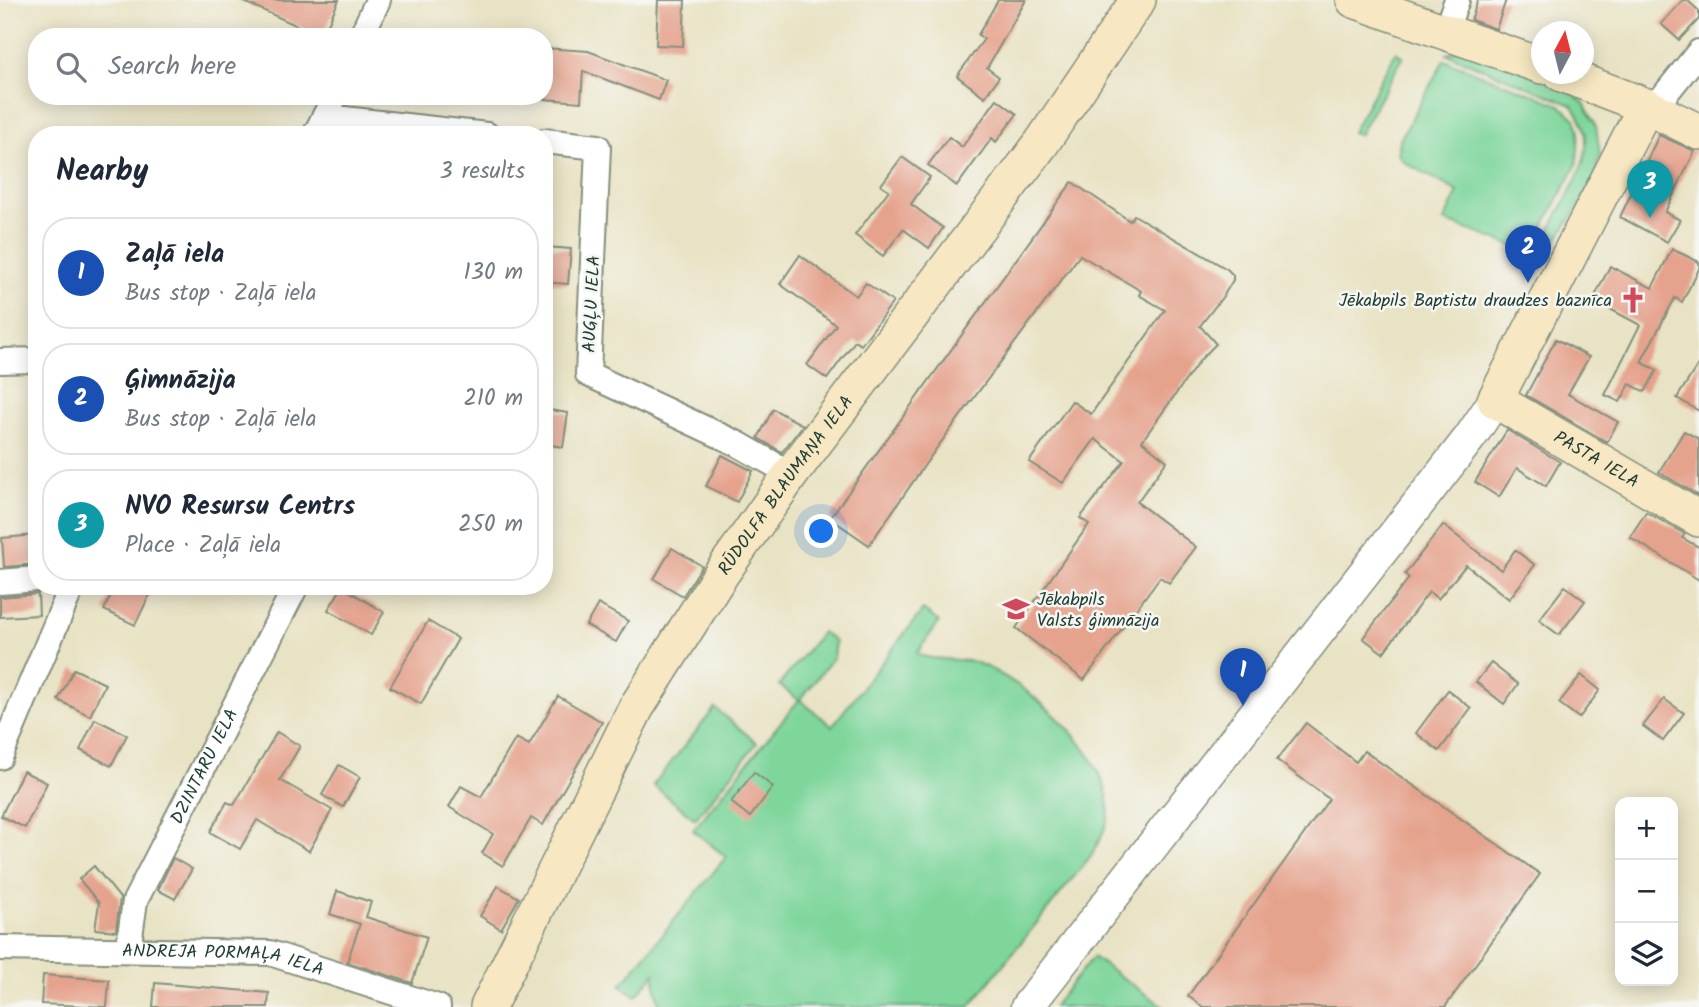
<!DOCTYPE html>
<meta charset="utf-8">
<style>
body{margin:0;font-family:Kalam,sans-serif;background:#f6f6f7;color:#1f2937}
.controls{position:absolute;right:21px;bottom:21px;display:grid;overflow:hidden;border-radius:14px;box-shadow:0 4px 18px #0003}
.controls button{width:63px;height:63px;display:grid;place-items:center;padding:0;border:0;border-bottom:2px solid #e0e1e3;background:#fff;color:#1f2937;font:35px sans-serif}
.compass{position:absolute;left:1531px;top:21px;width:63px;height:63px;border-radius:50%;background:#fff;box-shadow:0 4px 18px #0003;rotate:7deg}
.you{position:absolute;left:822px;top:532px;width:24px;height:24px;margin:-18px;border:5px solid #fff;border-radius:50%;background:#1a73e8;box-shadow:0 0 0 10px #1a73e833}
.badge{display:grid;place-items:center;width:46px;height:46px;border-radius:50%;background:#0b8043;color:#fff;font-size:23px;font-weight:700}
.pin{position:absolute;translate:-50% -58px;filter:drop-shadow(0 2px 4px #0008)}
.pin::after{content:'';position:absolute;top:37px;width:24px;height:21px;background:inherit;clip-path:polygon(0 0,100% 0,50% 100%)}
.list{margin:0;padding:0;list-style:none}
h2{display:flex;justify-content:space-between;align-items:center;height:91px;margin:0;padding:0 28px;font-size:30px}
h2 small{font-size:23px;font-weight:400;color:#747a83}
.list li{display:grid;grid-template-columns:46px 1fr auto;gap:21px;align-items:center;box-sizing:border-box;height:112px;margin:0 14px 14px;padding:0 14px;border:2px solid #e0e1e3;border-radius:28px}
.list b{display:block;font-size:26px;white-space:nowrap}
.list p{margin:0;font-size:23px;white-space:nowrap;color:#747a83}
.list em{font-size:23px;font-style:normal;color:#747a83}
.icon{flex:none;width:38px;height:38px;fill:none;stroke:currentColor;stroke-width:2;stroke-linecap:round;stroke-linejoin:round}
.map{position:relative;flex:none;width:1699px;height:1007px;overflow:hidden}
.search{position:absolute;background:#fff;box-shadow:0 4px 18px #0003;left:28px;top:28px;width:525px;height:77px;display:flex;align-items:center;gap:18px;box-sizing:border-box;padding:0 24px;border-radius:28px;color:#747a83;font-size:26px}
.panel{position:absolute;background:#fff;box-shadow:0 4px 18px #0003;left:28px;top:126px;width:525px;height:469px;border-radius:28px}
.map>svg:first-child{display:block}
.green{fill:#7ed69b;stroke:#4e8a68;stroke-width:2}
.building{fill:#e5a28c}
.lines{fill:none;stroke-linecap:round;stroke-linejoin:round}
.minor-casing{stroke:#84907c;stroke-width:28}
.tertiary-casing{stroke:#84907c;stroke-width:35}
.secondary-casing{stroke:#84907c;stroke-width:38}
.minor{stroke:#fff;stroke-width:24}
.tertiary{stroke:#fff;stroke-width:32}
.secondary{stroke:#f7e8c3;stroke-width:35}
.labels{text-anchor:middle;stroke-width:5;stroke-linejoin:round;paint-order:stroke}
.poi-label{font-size:18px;fill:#1f3d34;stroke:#f6f6f2;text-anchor:end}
.street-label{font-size:18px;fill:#1f3d34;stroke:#f6f6f2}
</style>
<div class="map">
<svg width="1699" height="1007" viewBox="0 0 1699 1007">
<rect width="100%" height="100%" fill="#f6f6f2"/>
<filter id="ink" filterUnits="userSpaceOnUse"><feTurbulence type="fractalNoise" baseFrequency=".0143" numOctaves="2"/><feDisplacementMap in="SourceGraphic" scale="14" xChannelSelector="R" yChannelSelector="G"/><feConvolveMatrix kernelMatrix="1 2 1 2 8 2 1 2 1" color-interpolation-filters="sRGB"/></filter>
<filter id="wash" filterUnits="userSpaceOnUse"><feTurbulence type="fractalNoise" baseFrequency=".00686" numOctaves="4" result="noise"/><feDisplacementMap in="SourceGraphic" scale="28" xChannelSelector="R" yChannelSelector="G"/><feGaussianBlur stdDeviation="1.57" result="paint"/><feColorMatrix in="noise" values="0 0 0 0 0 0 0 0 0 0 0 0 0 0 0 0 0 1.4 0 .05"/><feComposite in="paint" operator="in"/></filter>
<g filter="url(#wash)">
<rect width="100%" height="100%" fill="#e9e3c5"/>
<!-- green -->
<g class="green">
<path d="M1463,48L1563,86L1584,103L1596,126L1600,155L1594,179L1579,206L1539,266L1532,263C1542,244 1552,224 1563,205C1581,171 1600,140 1572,105L1447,54Z"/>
<polygon points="1396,52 1403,57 1359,135 1352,132"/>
<polygon points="1444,60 1560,105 1575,119 1579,130 1577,164 1530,252 1444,221 1458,192 1404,162 1398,154 1400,140"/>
<path d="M923,610L939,622L917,653C926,661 959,658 974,662C1025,679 1117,758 1108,818C1105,832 1097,845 1090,857L969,1007H660L655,984V973L636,996L621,985L726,857L693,830L799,700L779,685L822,632L835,641L833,658L800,700L832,726Z"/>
<polygon points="715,708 757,743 695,819 653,785"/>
<polygon points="1093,957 1164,1007 1053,1007"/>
</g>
<g id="blocks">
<!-- building -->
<g class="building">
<polygon points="240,0 339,0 322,37"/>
<polygon points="658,0 685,0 683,46 656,45"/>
<polygon points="998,0 1026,0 987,68 999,77 985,97 957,76 984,39 978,35"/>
<polygon points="1478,0 1506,0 1496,29 1471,20"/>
<polygon points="1683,0 1687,0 1699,11 1699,19 1679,40 1661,24"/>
<polygon points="544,48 588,51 666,80 659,100 583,71 581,102 544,99"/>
<polygon points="997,99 1017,114 996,142 992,138 957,186 928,165 949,137 962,147"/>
<polygon points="1659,135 1695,151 1665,212 1680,220 1667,242 1620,217"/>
<polygon points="902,157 930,177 911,204 943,228 929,248 903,229 883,256 855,235 889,190 881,185"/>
<polygon points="1072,182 1130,221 1134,215 1227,269 1233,275 1233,280 1224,295 1200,326 1216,344 1201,359 1142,441 1167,461 1137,502 1196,547 1169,583 1160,577 1084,680 1016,628 1089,524 1080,518 1124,461 1095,439 1063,483 1029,462 1072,401 1091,414 1165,310 1139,295 1141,291 1080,255 936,449 869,545 830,518"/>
<polygon points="546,247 571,249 568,284 544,282"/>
<polygon points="1672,249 1699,262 1699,269 1682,302 1675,298 1641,362 1657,370 1645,392 1630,384 1620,402 1605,395 1640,325 1593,300 1610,266 1652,288"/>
<polygon points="800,255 856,296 866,283 893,302 861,345 855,341 827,379 807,365 836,325 780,284"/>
<polygon points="1556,339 1589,357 1568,394 1618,422 1607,442 1526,395"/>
<polygon points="1699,363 1699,411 1677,398"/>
<polygon points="544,409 568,413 563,447 544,444"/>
<polygon points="773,409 803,425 782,452 758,438"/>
<polygon points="1507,430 1560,462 1546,486 1517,468 1499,497 1475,482"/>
<polygon points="1684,431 1699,439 1699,496 1659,472"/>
<polygon points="722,455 753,471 737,502 706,486"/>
<polygon points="1646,512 1685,534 1682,538 1699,547 1699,580 1630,537"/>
<polygon points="1443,525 1501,570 1515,550 1535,565 1509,599 1466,565 1438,599 1429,592 1383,653 1363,638 1409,578 1405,574"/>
<polygon points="37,535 37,564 4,567 2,538"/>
<polygon points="672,548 702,566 683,596 654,579"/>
<polygon points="115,586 154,586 135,625 104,610"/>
<polygon points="1565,586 1585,601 1559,635 1539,620"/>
<polygon points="342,587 384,612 371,635 328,610"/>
<polygon points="38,594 39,615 0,617 0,597"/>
<polygon points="598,604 628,621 616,642 586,625"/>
<polygon points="428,621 458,639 421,704 390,687"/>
<polygon points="1491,663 1518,684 1504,704 1476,682"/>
<polygon points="74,669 105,684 90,716 58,700"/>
<polygon points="1581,675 1600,690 1579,718 1559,703"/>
<polygon points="1448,690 1471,708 1439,751 1416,733"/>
<polygon points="558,696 602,722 543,825 531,818 503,866 482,853 493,834 449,807 461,786 481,797 516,738 529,745"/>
<polygon points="1664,699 1684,713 1663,741 1643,726"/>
<polygon points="95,719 127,735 111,766 80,750"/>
<polygon points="1306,723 1356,762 1364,751 1540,874 1445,1007 1203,1007 1188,996 1329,799 1277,760"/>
<polygon points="277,732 300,746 280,780 332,810 309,851 257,820 240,849 210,832 227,802 234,805"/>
<polygon points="339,765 360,777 343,807 322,795"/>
<polygon points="23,771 47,783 25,828 1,816"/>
<polygon points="754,772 773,787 750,817 731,802"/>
<polygon points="173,858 192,869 175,899 158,890"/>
<polygon points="94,866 120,898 116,931 95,929 99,903 79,879"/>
<polygon points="498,886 519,898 501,929 480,916"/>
<polygon points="337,891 371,902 366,917 427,937 412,983 347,962 360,924 330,914"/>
<polygon points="43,975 109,980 107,1007 41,1004"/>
<polygon points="155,983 269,993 268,1007 153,1007"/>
</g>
</g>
</g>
<g filter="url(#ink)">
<use href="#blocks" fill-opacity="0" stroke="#84907c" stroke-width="2"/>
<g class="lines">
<!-- minor casing -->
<g class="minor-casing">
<g id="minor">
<polyline points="1445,32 1457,0"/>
<polyline points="361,37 378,0"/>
<polyline points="1646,106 1663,97 1699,52"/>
<polyline points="326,117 487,135"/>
<polyline points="315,135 335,96"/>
<polyline points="544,141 598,147 588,374 738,444 791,474"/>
<polyline points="0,361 37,360"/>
<polyline points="0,582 37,579"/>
<polyline points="0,757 72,586"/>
<path id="s1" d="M0,948L270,953L438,1007"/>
<path id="s2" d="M128,950L135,901L296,586"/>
</g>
</g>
<!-- tertiary casing -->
<g class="tertiary-casing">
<polyline id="tertiary" points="1027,1007 1471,436 1495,400"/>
</g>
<!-- secondary casing -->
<g class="secondary-casing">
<g id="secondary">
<polyline points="1354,0 1542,66"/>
<polyline points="1562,74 1646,106 1699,132"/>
<path id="s3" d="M1646,106L1495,400L1699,519"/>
<path id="s4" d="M488,1007L636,708L721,574L791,474L1041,144L1138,0"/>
</g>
</g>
<!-- minor -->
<use href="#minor" class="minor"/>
<!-- tertiary -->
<use href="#tertiary" class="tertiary"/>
<!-- secondary -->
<use href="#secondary" class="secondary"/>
</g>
</g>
<!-- icons -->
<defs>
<g id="church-bare" transform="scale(2.1)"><path d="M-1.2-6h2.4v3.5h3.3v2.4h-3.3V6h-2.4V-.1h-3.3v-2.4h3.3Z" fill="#d1495b" stroke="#f6f6f2" stroke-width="2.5" paint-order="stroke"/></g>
<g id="school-bare" transform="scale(2.1)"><path d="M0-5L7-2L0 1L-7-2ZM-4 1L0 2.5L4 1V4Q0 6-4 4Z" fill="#d1495b" stroke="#f6f6f2" stroke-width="2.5" paint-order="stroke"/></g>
</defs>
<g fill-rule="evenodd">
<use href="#church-bare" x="1633" y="300"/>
<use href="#school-bare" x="1016" y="609"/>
</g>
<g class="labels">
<!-- poi labels -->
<g class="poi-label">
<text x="1612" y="306">Jēkabpils Baptistu draudzes baznīca</text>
<text x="1037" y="605" text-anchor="start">Jēkabpils<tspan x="1037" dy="21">Valsts ģimnāzija</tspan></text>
</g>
<!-- street labels -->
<g class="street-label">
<text transform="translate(591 304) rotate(-87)" y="6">AUGĻU IELA</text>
<text dy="6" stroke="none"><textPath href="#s3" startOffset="448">PASTA IELA</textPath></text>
<text dy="6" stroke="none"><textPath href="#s4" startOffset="602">RŪDOLFA BLAUMAŅA IELA</textPath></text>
<text dy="6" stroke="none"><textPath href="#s2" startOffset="201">DZINTARU IELA</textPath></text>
<text dy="6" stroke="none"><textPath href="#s1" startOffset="224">ANDREJA PORMAĻA IELA</textPath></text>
</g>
</g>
</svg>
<div class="controls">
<button>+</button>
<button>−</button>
<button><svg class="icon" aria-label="layers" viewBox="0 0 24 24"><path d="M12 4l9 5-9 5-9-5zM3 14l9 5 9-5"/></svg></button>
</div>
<svg class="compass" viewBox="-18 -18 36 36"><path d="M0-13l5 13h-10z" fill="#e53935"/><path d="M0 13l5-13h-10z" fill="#747a83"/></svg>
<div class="you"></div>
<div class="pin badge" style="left:1243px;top:706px;background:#1a4fb4">1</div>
<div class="pin badge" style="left:1528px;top:283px;background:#1a4fb4">2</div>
<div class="pin badge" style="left:1650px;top:218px;background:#0f9aa8">3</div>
<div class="search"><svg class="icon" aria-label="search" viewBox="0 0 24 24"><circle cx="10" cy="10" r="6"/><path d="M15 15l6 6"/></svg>Search here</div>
<section class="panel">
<h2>Nearby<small>3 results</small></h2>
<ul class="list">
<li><span class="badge" style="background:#1a4fb4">1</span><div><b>Zaļā iela</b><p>Bus stop · Zaļā iela</p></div><em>130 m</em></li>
<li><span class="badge" style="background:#1a4fb4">2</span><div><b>Ģimnāzija</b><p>Bus stop · Zaļā iela</p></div><em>210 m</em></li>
<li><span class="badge" style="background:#0f9aa8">3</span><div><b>NVO Resursu Centrs</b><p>Place · Zaļā iela</p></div><em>250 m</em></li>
</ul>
</section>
</div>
